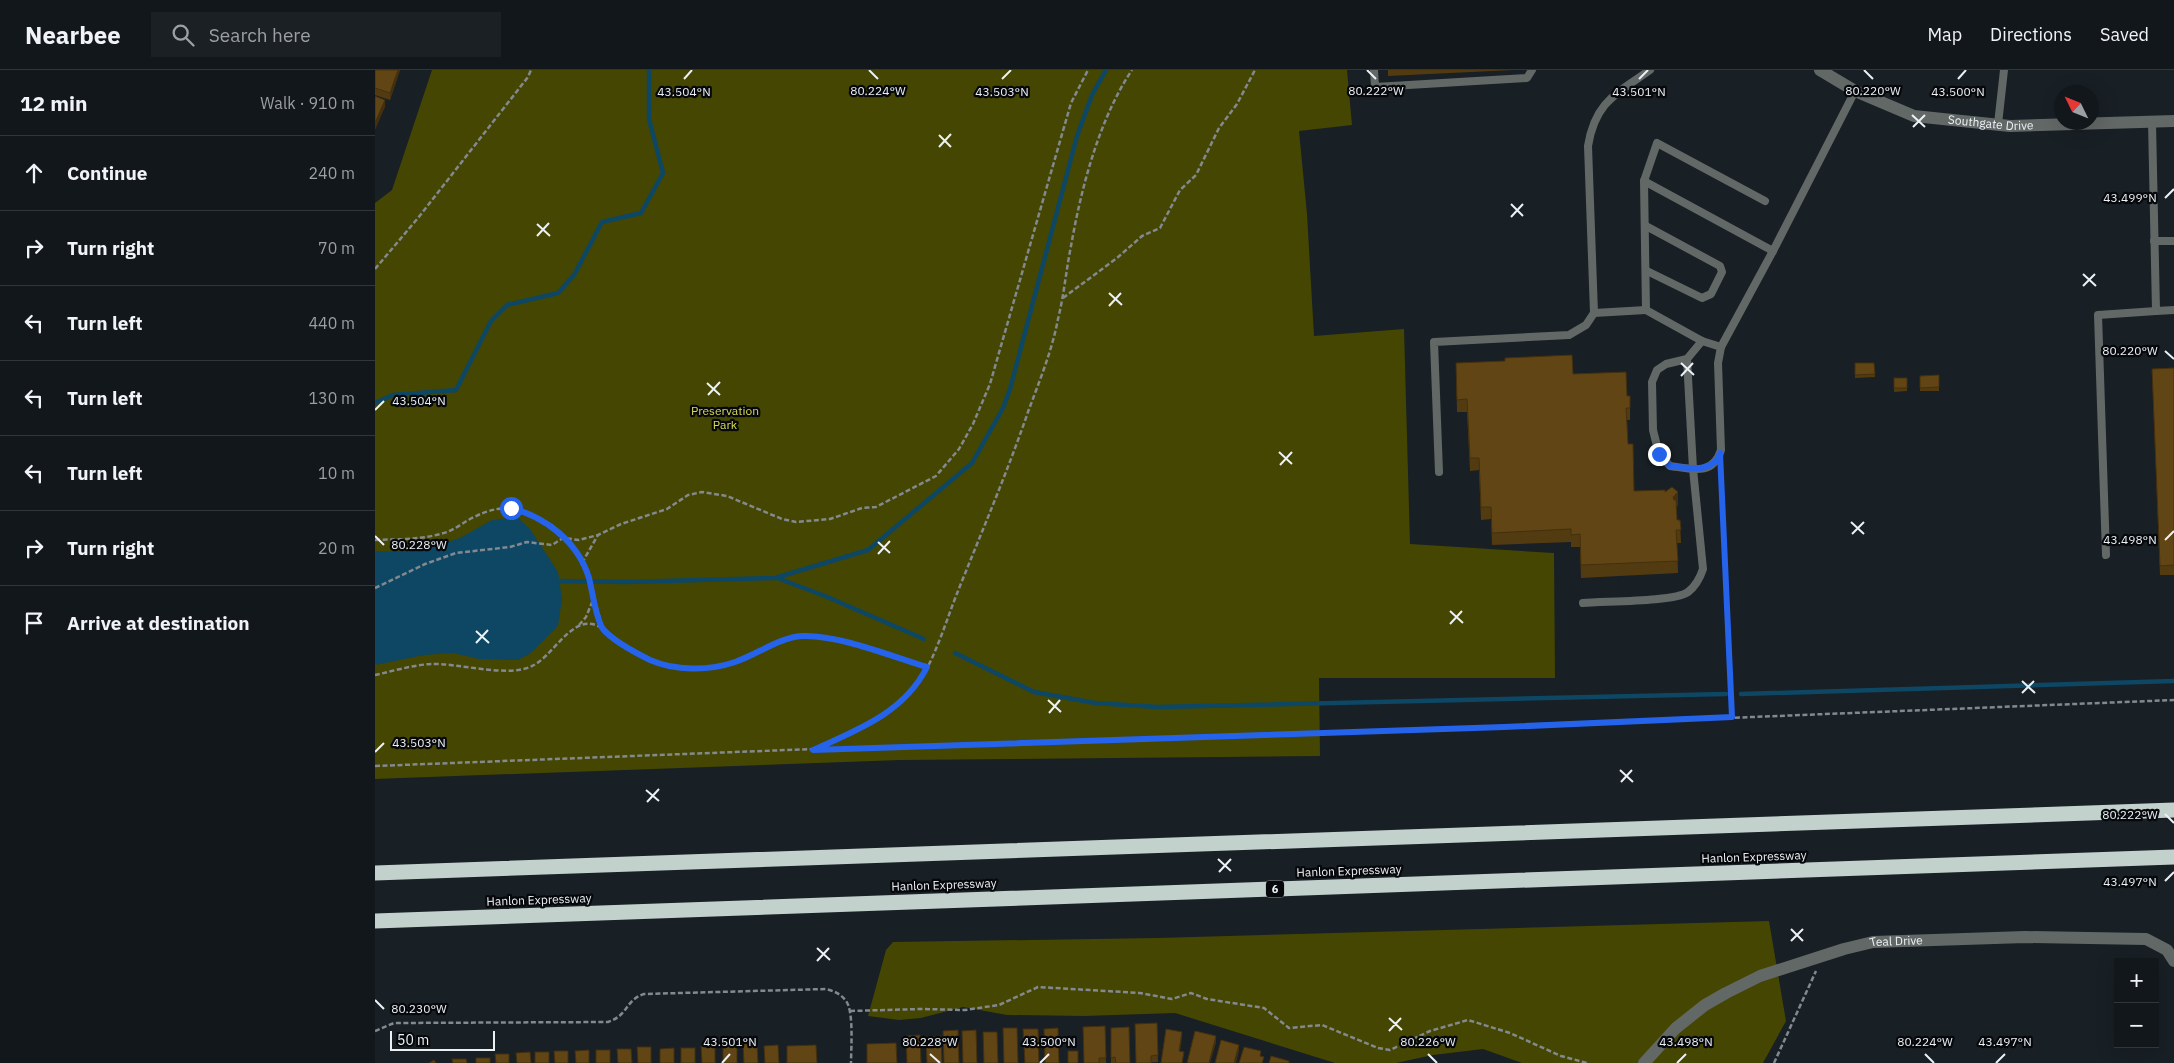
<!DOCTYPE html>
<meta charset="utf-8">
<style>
body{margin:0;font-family:"IBM Plex Sans",sans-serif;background:#1b2025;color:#f1f3f6}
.controls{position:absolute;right:15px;bottom:15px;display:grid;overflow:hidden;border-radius:0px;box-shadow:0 5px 20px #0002}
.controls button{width:45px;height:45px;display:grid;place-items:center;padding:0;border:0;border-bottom:1px solid #31363b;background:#12171c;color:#f1f3f6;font:25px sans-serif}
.compass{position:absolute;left:1679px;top:15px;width:45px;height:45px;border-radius:50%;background:#12171c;box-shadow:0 5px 20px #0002;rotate:313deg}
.scale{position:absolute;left:15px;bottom:12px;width:105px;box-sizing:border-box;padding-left:5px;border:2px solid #ecf1f6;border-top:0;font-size:14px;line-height:18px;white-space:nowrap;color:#ecf1f6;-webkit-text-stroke:4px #06080b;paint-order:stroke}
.stop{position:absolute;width:15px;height:15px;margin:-11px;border:4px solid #2563eb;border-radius:50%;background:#fff}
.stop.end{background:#2563eb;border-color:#fff;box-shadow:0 1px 5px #0008}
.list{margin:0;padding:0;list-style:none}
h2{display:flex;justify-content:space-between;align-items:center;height:65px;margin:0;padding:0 20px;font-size:21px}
h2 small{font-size:16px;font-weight:400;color:#9c9fa3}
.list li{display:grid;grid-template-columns:32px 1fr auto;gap:15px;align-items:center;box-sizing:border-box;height:75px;padding:0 20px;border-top:1px solid #31363b}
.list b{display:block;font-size:19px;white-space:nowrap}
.list em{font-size:16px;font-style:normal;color:#9c9fa3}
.icon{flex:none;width:28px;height:28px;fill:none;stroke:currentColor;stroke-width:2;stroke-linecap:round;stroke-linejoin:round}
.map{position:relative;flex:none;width:1799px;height:993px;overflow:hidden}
header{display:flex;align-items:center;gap:30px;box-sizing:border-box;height:70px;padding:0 25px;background:#12171c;border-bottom:1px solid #31363b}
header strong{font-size:24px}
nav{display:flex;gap:28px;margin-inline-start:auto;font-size:18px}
.search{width:350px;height:45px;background:#1b2025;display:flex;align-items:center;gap:12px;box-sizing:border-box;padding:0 18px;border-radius:0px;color:#9c9fa3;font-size:19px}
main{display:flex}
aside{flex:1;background:#12171c}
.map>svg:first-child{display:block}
.green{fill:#454602}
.water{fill:#0d4764}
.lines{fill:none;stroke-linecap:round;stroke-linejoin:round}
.stream{stroke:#0d4764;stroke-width:4.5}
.path{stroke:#83898f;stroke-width:2.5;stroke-dasharray:5 2.5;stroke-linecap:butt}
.lane{stroke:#626866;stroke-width:8}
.street{stroke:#626866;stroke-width:12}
.highway{stroke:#c3d1cd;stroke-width:15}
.wall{fill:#533b11}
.shaded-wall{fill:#44300e}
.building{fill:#614514;stroke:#44300e}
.route{stroke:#2563eb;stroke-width:6}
.ticks{fill:none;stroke:#ecf1f6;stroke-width:2}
.labels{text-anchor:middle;stroke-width:4.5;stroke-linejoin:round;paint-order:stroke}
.shield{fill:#06080b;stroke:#a7abb0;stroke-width:1}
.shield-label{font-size:11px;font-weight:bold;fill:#ecf1f6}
.street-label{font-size:12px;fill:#ecf1f6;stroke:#06080b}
.park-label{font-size:12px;fill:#dadc57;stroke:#06080b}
.ticks-label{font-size:12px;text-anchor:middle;fill:#ecf1f6;stroke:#06080b;stroke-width:4.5;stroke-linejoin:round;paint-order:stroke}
</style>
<header>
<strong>Nearbee</strong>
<div class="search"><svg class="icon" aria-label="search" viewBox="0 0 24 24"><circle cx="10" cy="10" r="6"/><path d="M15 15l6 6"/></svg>Search here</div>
<nav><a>Map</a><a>Directions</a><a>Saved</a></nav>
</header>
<main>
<aside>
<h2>12 min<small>Walk · 910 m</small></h2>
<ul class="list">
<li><svg class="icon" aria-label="ahead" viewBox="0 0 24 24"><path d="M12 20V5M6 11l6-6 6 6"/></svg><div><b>Continue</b></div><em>240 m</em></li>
<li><svg class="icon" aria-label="right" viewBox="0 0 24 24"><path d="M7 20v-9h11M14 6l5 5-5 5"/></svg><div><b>Turn right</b></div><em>70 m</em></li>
<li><svg class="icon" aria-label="left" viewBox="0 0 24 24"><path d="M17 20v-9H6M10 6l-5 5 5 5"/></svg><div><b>Turn left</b></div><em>440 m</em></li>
<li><svg class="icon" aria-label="left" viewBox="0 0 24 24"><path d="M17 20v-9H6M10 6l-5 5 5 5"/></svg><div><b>Turn left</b></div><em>130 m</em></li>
<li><svg class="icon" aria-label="left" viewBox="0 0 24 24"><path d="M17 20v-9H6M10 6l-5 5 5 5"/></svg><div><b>Turn left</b></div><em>10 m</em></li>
<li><svg class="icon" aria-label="right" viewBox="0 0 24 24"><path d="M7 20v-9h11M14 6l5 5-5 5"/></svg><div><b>Turn right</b></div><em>20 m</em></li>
<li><svg class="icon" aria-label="arrive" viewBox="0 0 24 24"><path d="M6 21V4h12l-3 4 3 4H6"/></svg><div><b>Arrive at destination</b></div></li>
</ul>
</aside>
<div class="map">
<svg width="1799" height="993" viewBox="0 0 1799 993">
<rect width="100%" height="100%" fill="#181f25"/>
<!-- green -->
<g class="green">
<polygon points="57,0 972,0 977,55 924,61 932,144 939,266 1029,259 1035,474 1179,483 1180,608 944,608 945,686 525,690 0,709 0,133 17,120"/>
<polygon points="1394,851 1411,951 1388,993 1147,993 1108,979 1058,985 1021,993 960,993 800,943 709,946 632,945 588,937 546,948 524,950 493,946 511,880 518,872 782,868"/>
</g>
<!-- water -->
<polygon class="water" points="142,447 155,459 183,502 187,529 183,556 156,583 143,590 104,589 78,583 49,585 0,595 0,481 35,481 66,474 85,468 117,450"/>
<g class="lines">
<!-- stream -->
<g class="stream">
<polyline points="0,333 18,325 81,320 116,251 132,235 183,223 199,205 227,152 266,143 288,103 274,49 274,0"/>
<polyline points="402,508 450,526 549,569"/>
<polyline points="184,511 252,512 400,508 493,480 597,393 628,338 635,319 702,66 717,25 731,0"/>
<polyline points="580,583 659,622 720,633 783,637 1351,624"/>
<polyline points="1366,624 1799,611"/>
</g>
<!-- path -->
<g class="path">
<polyline points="0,199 43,148 153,7 156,0"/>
<polyline points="688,228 742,188 767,166 785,158 805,120 821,105 844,58 862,34 880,0"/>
<polyline points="1346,402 1357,647"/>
<path d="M191,469C213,494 218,527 228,559"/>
<path d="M0,470C25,469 48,470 72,462C80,459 88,453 95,449C135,428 157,439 187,468"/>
<polyline points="207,493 223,465"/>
<polyline points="0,518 50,494 81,483 135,477 152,472 177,475 188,468 204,470 223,465 246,454 292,439 313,425 327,422 352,426 407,449 421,452 455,449 487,438 501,437 561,406 584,379 598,354 615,314 696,33 713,0"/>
<polyline points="204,555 211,547 218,530"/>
<path d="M0,605C18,601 38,595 56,594C84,593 133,608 157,596C177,587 194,550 217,554C231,557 240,570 251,577C274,593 303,600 331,598C359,596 383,580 409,571C415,569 421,566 427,566C461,564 518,588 552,597"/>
<polyline points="438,679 1129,657 1799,630"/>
<path d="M0,696L438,679C473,664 508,651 535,623C557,601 571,550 583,521C607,461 632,403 653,342C664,312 677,281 683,249C689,225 691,201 696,176C706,119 724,49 757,0"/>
<polyline points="475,941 546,939 590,940 624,935 663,917 765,923 797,929 816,923 832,929 889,938 914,958 947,955 1003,978 1015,980 1055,961 1093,950 1135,963 1186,986 1212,993"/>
<path d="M0,961L19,953L233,952C254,945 250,930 269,924L451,919C459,921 466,924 471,931C479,941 476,979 476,993"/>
<polyline points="1399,993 1441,901"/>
</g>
<!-- lane -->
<g class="lane">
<polyline points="999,0 1000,17 1152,8 1157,0"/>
<polyline points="1777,52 1781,241 1799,240"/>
<polyline points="1623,54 1629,0"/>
<polyline points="1269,111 1271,240 1327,271 1346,277"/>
<polyline points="1390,131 1282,73 1269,111 1398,181"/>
<polyline points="1271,156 1345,196 1347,202 1336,224 1327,228 1272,201"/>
<polyline points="1779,171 1799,171"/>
<path d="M1219,243L1213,76C1220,32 1241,24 1275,0"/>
<path d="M1327,271L1312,289L1291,294L1282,300L1277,312L1278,360L1284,384L1295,396C1317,399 1338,406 1346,380L1343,293L1346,277L1398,181L1480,21"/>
<polyline points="1064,402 1059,272 1194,265 1211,255 1219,243 1271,240"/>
<polyline points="1731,485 1723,245 1781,241"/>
<path d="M1208,533C1228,531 1300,532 1313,522C1321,516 1325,508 1328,499L1318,399L1312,289"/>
</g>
<!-- street -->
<g class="street">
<path id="s1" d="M1445,0L1480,21L1539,46L1635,56L1799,51"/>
<path id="s2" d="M1269,993L1301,958L1330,935L1351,923L1385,906L1469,879L1498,872L1650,867L1771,869L1792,880L1799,891"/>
</g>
<!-- highway -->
<g class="highway">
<polyline points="0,803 1799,740"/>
<polyline points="0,851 1799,787"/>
</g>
</g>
<!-- wall -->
<g class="wall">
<polygon points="0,0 25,0 15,30 0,25"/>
<polygon points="1013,0 1138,0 1013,6"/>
<polygon points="1081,293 1198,304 1252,326 1255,338 1255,350 1252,350 1253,374 1259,421 1290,422 1303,435 1301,437 1302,450 1305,450 1306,473 1302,473 1303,503 1206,508 1205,477 1196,477 1196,472 1117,475 1116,449 1106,450 1104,400 1095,401 1092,342 1082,342"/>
<polygon points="1480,293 1500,304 1500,307 1480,308"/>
<polygon points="1799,298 1799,505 1785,505 1777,299"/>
<polygon points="1564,305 1564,321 1545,321 1545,306"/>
<polygon points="1519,308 1532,308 1532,321 1519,322"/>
<polygon points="782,953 783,992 761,993"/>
<polygon points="730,956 731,993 709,993"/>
<polygon points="736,958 755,993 736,993"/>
</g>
<!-- shaded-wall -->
<g class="shaded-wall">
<polygon points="23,0 25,0 15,30 15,23"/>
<polygon points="10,30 10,37 0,60 0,53"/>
<polygon points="1303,422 1303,435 1298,440 1298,427"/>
<polygon points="807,962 807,968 804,987 804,981"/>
<polygon points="841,966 841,973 835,993 834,993"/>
<polygon points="864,975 864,981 861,993 859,993"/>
</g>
<!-- building -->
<g class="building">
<polygon points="0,0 23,0 15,23 0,18"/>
<polygon points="0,26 10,30 0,53"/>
<polygon points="1197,285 1198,304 1251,302 1252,326 1255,326 1255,338 1251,338 1253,374 1258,374 1259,421 1290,420 1290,422 1297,417 1303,422 1298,427 1299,430 1301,430 1302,450 1305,450 1306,460 1301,460 1303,491 1206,495 1205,464 1196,465 1196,459 1117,463 1116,437 1106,437 1104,388 1095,388 1092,329 1082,330 1081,293 1130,291 1130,288"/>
<polygon points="1480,293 1499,293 1500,304 1480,305"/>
<polygon points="1799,298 1799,495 1785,496 1777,299"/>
<polygon points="1564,305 1564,317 1545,318 1545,306"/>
<rect x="1519" y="308" width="13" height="10"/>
<polygon points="782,953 783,985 776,986 776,993 761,993 760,954"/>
<polygon points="730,956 731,988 724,988 724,993 709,993 708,957"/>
<polygon points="754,957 755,993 741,993 740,987 736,988 736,958"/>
<polygon points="628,958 642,958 643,993 629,993"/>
<polygon points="683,958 684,993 670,993 669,959"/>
<polygon points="648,959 663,959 664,993 650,993"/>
<polygon points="791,959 807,962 804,981 809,982 807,993 786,993"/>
<polygon points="583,960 584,993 569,993 568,961"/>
<polygon points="601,960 602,993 588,993 587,961"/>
<polygon points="820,961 841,966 834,993 812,993"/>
<polygon points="608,962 622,962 623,993 609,993"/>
<polygon points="545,965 546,993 532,993 531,966"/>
<polygon points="566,966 567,993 552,993 551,967"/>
<polygon points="846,970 864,975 859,993 840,993"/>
<polygon points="521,973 522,993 492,993 492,974"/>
<polygon points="368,974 382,974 383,993 369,993"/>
<polygon points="362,975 362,993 348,993 348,976"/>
<polygon points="403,975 404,993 390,993 389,976"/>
<polygon points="441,975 442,993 412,993 412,976"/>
<polygon points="326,976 340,976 340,993 327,993"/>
<polygon points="262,977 276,977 276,993 263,993"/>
<polygon points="869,977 886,981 885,986 889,987 887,993 864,993"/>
<polygon points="299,978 299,993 285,993 285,979"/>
<rect x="306" y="978" width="14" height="15"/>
<polygon points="242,979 256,979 257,993 243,993"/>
<polygon points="214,980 214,993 201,993 200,981"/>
<rect x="221" y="980" width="14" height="13"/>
<polygon points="179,981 193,981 193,993 180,993"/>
<rect x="693" y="981" width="10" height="12"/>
<polygon points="155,982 156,993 142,993 141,983"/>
<rect x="160" y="982" width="14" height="11"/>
<polygon points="120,984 134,984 134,993 121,993"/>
<polygon points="896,986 914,991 914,993 894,993"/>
<rect x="101" y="988" width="14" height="5"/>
<polygon points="77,989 91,989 92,993 78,993"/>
<polygon points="59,990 61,993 54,993"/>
</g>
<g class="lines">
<!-- route -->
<path class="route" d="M136,438C171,447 203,472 214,508C217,519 221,550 228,559C237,570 261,583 275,590C300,601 334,601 360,592C381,585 405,567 427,566C462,564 518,587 552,597C529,643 482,660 438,680L1129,657L1357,647L1345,383C1338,404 1313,398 1295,396L1284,384"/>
</g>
<!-- ticks -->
<path class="ticks" d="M494,0L503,9M992,0L1001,9M1489,0L1498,9M309,9L317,0M627,9L636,0M1264,9L1273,0M1583,9L1591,0M1537,45L1550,57M1538,57L1550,45M564,65L576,77M564,77L576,64M1790,128L1799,119M1136,134L1148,146M1136,147L1148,134M162,154L175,166M162,166L174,153M1708,204L1721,216M1708,216L1720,204M734,223L747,235M734,236L746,223M1790,281L1799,289M1306,293L1319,305M1306,306L1318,293M332,313L345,325M333,325L345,312M0,340L9,331M904,382L917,394M905,395L917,382M1476,452L1489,464M1477,464L1489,452M0,466L9,475M1790,470L1799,461M503,472L515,483M503,484L515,471M1075,541L1088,553M1075,554L1087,541M101,561L114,573M101,573L113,560M1647,611L1660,623M1647,623L1659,611M673,630L686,642M674,643L685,630M0,682L9,673M1245,700L1258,712M1246,712L1257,700M271,720L284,731M272,732L284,719M1790,744L1799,753M843,789L856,801M844,802L856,789M1790,811L1799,802M1416,859L1428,871M1416,871L1428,859M442,878L455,890M442,891L454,878M0,930L9,939M1014,948L1027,960M1014,961L1026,948M555,984L565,993M1053,984L1062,993M1550,984L1559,993M347,993L355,984M665,993L674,984M1302,993L1311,984M1621,993L1630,984"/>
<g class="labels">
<!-- shield labels -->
<rect class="shield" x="891" y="810.5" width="18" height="17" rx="4"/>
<g class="shield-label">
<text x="900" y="823">6</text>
</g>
<!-- street labels -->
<g class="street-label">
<text dy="4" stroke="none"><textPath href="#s1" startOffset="182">Southgate Drive</textPath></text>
<text transform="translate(1379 787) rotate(-2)" y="4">Hanlon Expressway</text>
<text transform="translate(974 801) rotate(-2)" y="4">Hanlon Expressway</text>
<text transform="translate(569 815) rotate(-2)" y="4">Hanlon Expressway</text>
<text transform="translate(164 830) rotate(-2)" y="4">Hanlon Expressway</text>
<text dy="4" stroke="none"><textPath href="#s2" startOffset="288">Teal Drive</textPath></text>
</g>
<!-- park labels -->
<g class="park-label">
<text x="350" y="345">Preservation<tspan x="350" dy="14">Park</tspan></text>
</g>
</g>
<g class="ticks-label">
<text x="503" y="25">80.224°W</text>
<text x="1001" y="25">80.222°W</text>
<text x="1498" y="25">80.220°W</text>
<text x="309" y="26">43.504°N</text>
<text x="627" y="26">43.503°N</text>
<text x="1264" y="26">43.501°N</text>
<text x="1583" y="26">43.500°N</text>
<text x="1755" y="132">43.499°N</text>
<text x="1755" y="285">80.220°W</text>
<text x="44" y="335">43.504°N</text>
<text x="1755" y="474">43.498°N</text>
<text x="44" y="479">80.228°W</text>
<text x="44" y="677">43.503°N</text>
<text x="1755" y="749">80.222°W</text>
<text x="1755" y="816">43.497°N</text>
<text x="44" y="943">80.230°W</text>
<text x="355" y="976">43.501°N</text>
<text x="674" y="976">43.500°N</text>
<text x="1311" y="976">43.498°N</text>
<text x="1630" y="976">43.497°N</text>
<text x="555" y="976">80.228°W</text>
<text x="1053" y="976">80.226°W</text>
<text x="1550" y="976">80.224°W</text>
</g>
</svg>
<div class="controls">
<button>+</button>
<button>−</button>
</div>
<svg class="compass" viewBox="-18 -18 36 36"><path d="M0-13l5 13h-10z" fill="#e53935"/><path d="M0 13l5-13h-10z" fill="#9c9fa3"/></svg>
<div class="scale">50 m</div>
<div class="stop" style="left:136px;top:438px"></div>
<div class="stop end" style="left:1284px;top:384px"></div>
</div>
</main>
